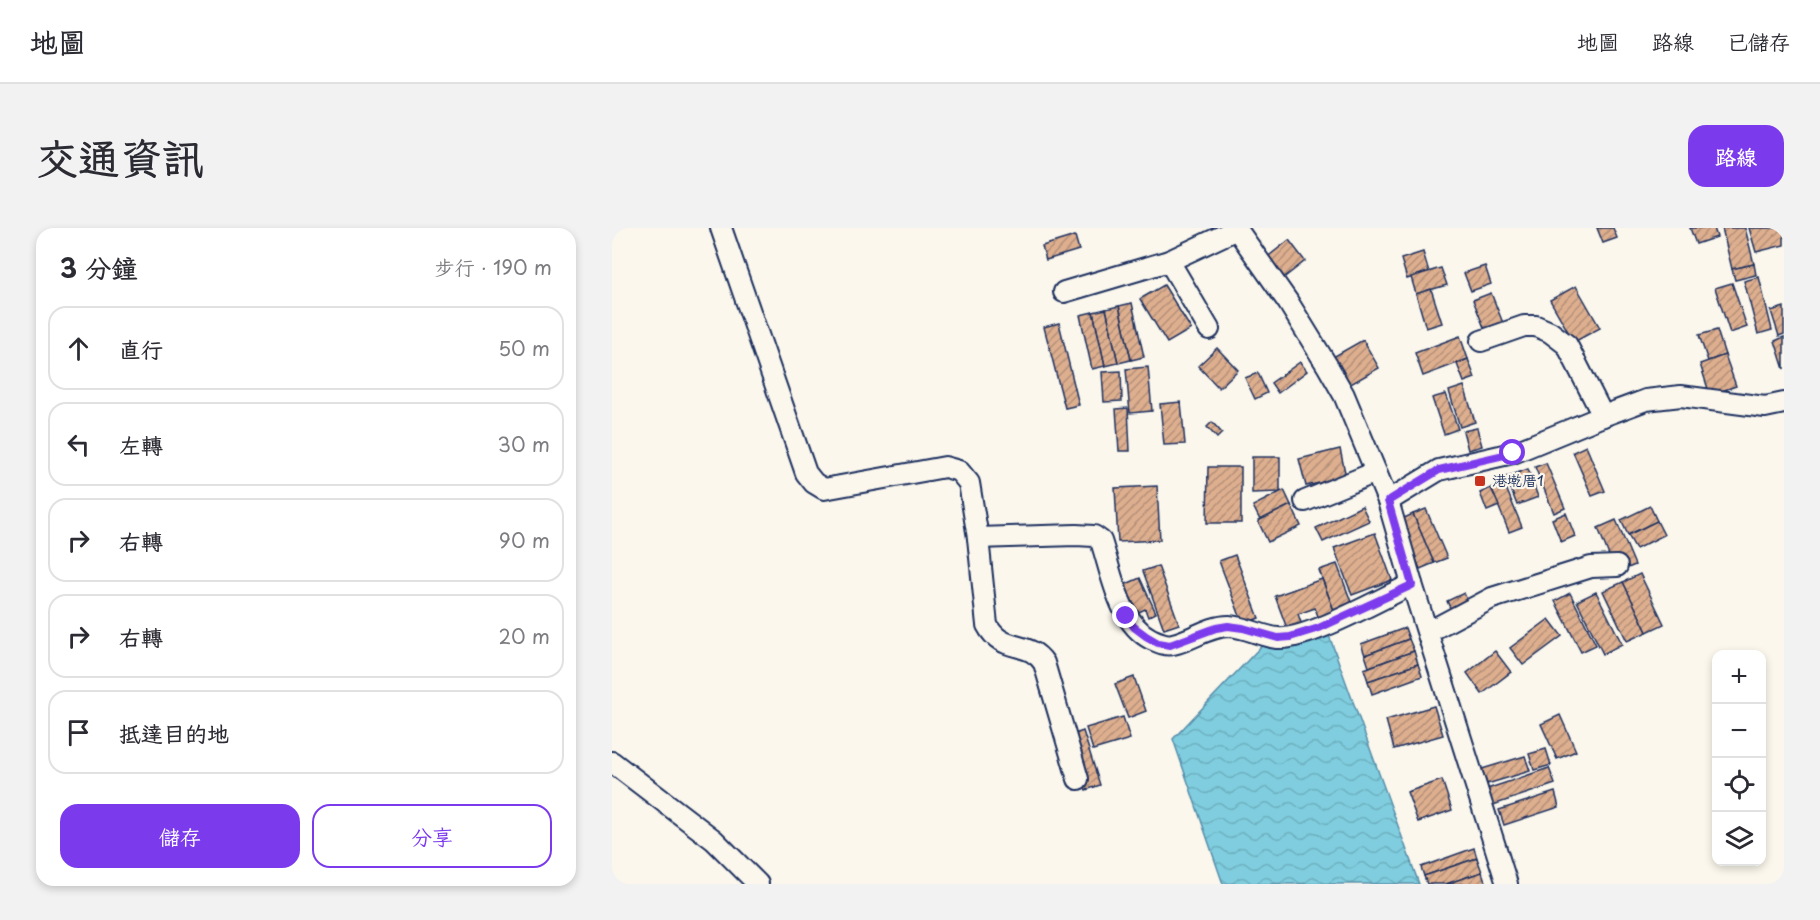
<!DOCTYPE html>
<html lang="zh-TW">
<meta charset="utf-8">
<style>
body{margin:0;font-family:"Playpen Sans","LXGW WenKai TC",sans-serif;background:#f2f2f3;color:#2b2b33}
.controls{position:absolute;right:18px;bottom:18px;display:grid;overflow:hidden;border-radius:12px;box-shadow:0 3px 9px #0003}
.controls button{width:54px;height:54px;display:grid;place-items:center;padding:0;border:0;border-bottom:2px solid #e1e1e2;background:#fff;color:#2b2b33;font:30px sans-serif}
.stop{position:absolute;width:18px;height:18px;margin:-14px;border:4px solid #7c3aed;border-radius:50%;background:#fff}
.stop.end{background:#7c3aed;border-color:#fff;box-shadow:0 2px 6px #0008}
.list{margin:0;padding:0;list-style:none}
h2{display:flex;justify-content:space-between;align-items:center;height:78px;margin:0;padding:0 24px;font-size:26px}
h2 small{font-size:20px;font-weight:400;color:#7c7c81}
.list li{display:grid;grid-template-columns:39px 1fr auto;gap:18px;align-items:center;box-sizing:border-box;height:84px;margin:0 12px 12px;padding:0 12px;border:2px solid #e1e1e2;border-radius:18px}
.list b{display:block;font-size:22px;white-space:nowrap}
.list em{font-size:20px;font-style:normal;color:#7c7c81}
.actions{display:flex;gap:12px;padding:18px 24px}
.actions a{flex:1;padding:14px 0;border:2px solid #7c3aed;border-radius:18px;text-align:center;font-size:21px;color:#7c3aed}
.actions .main{background:#7c3aed;color:#fff}
.icon{flex:none;width:33px;height:33px;fill:none;stroke:currentColor;stroke-width:2;stroke-linecap:round;stroke-linejoin:round}
.map{position:relative;flex:none;width:1172px;height:656px;overflow:hidden;border-radius:18px}
header{display:flex;align-items:center;gap:36px;box-sizing:border-box;height:84px;padding:0 30px;background:#fff;border-bottom:2px solid #e1e1e2}
header strong{font-size:28px}
nav{display:flex;gap:33px;margin-inline-start:auto;font-size:21px}
.intro{display:flex;align-items:center;justify-content:space-between;box-sizing:border-box;height:144px;padding:0 36px}
h1{margin:0;font-size:42px}
.button{padding:15px 27px;border-radius:18px;background:#7c3aed;color:#fff;font-size:21px;font-weight:700}
main{display:flex;gap:36px;padding:0 36px}
aside{flex:1;background:#fff;border-radius:18px;box-shadow:0 3px 9px #0003}
.map>svg:first-child{display:block}
.water{fill:url(#water-waves);stroke:#578eab;stroke-width:1.5}
.building{fill:url(#building-hatch);stroke:#1b2f5e;stroke-width:1.5}
.lines{fill:none;stroke-linecap:round;stroke-linejoin:round}
.minor-casing{stroke:#1b2f5e;stroke-width:24}
.minor{stroke:#fbf7ec;stroke-width:20}
.route{stroke:#7c3aed;stroke-width:8}
.poi-dot{fill:#c8321e;stroke:#fbf7ec;stroke-width:2}
.labels{text-anchor:middle;stroke-width:4.5;stroke-linejoin:round;paint-order:stroke}
.poi-label{font-size:15px;fill:#1b2f5e;stroke:#fbf7ec;text-anchor:start}
</style>
<header>
<strong>地圖</strong>
<nav><a>地圖</a><a>路線</a><a>已儲存</a></nav>
</header>
<div class="intro"><h1>交通資訊</h1><a class="button">路線</a></div>
<main>
<aside>
<h2>3 分鐘<small>步行 · 190 m</small></h2>
<ul class="list">
<li><svg class="icon" aria-label="ahead" viewBox="0 0 24 24"><path d="M12 20V5M6 11l6-6 6 6"/></svg><div><b>直行</b></div><em>50 m</em></li>
<li><svg class="icon" aria-label="left" viewBox="0 0 24 24"><path d="M17 20v-9H6M10 6l-5 5 5 5"/></svg><div><b>左轉</b></div><em>30 m</em></li>
<li><svg class="icon" aria-label="right" viewBox="0 0 24 24"><path d="M7 20v-9h11M14 6l5 5-5 5"/></svg><div><b>右轉</b></div><em>90 m</em></li>
<li><svg class="icon" aria-label="right" viewBox="0 0 24 24"><path d="M7 20v-9h11M14 6l5 5-5 5"/></svg><div><b>右轉</b></div><em>20 m</em></li>
<li><svg class="icon" aria-label="arrive" viewBox="0 0 24 24"><path d="M6 21V4h12l-3 4 3 4H6"/></svg><div><b>抵達目的地</b></div></li>
</ul>
<div class="actions"><a class="main">儲存</a><a>分享</a></div>
</aside>
<div class="map">
<svg width="1172" height="656" viewBox="0 0 1172 656">
<defs>
<pattern id="water-waves" width="16" height="10" patternUnits="userSpaceOnUse" patternTransform="scale(1.5)"><rect width="16" height="10" fill="#7fcdde"/><path d="M0 5q4-4 8 0t8 0" fill="none" stroke="#6db0c1"/></pattern>
<pattern id="building-hatch" width="6" height="6" patternUnits="userSpaceOnUse" patternTransform="scale(1.5)"><rect width="6" height="6" fill="#deaf8f"/><path d="M-1 1l2-2M0 6l6-6M5 7l2-2" fill="none" stroke="#b38f78"/></pattern>
</defs>
<rect width="100%" height="100%" fill="#fbf7ec"/>
<filter id="ink" filterUnits="userSpaceOnUse"><feTurbulence type="fractalNoise" baseFrequency=".0167" numOctaves="2"/><feDisplacementMap in="SourceGraphic" scale="12" xChannelSelector="R" yChannelSelector="G"/><feConvolveMatrix kernelMatrix="1 2 1 2 8 2 1 2 1" color-interpolation-filters="sRGB"/></filter>
<g filter="url(#ink)">
<!-- water -->
<polygon class="water" points="714,399 807,656 611,656 561,511 658,409"/>
<!-- building -->
<g class="building">
<polygon points="985,0 1001,0 1005,10 991,15"/>
<polygon points="1078,0 1102,0 1105,9 1084,16"/>
<polygon points="1110,0 1133,0 1142,36 1120,41"/>
<polygon points="1137,0 1172,0 1172,17 1144,24"/>
<polygon points="463,8 467,22 434,32 430,18"/>
<polygon points="677,12 693,33 669,52 653,31"/>
<polygon points="811,24 817,44 795,51 789,31"/>
<polygon points="1142,36 1144,47 1123,52 1120,41"/>
<polygon points="873,38 879,56 859,63 852,45"/>
<polygon points="829,40 835,57 804,66 799,49"/>
<polygon points="1147,49 1160,102 1146,106 1132,53"/>
<polygon points="1120,55 1135,99 1118,105 1103,60"/>
<polygon points="552,57 579,101 555,115 528,71"/>
<polygon points="964,58 988,100 962,114 938,72"/>
<polygon points="819,61 830,95 814,100 804,66"/>
<polygon points="879,65 895,105 877,112 861,72"/>
<polygon points="520,75 532,129 519,132 507,78"/>
<polygon points="507,78 519,132 506,135 494,81"/>
<polygon points="1172,79 1172,106 1167,108 1159,83"/>
<polygon points="494,81 506,135 493,138 481,84"/>
<polygon points="481,84 493,138 480,141 468,87"/>
<polygon points="447,95 467,177 453,180 432,99"/>
<polygon points="1105,102 1113,127 1096,133 1087,107"/>
<polygon points="848,108 856,131 811,148 803,125"/>
<polygon points="1172,109 1172,141 1163,113"/>
<polygon points="751,112 767,140 737,157 721,129"/>
<polygon points="605,120 626,142 607,160 586,138"/>
<polygon points="1113,127 1124,158 1098,167 1088,136"/>
<polygon points="856,131 863,150 852,154 845,136"/>
<polygon points="688,134 695,143 666,165 659,155"/>
<polygon points="536,139 540,183 518,185 514,141"/>
<polygon points="509,143 510,173 492,174 490,144"/>
<polygon points="646,145 655,165 643,171 633,150"/>
<polygon points="852,158 863,194 848,199 837,163"/>
<polygon points="834,166 846,201 832,206 820,170"/>
<polygon points="569,174 573,216 552,217 548,176"/>
<polygon points="516,180 518,223 507,223 504,181"/>
<polygon points="600,194 610,205 605,210 595,199"/>
<polygon points="865,200 870,218 856,222 851,203"/>
<polygon points="974,218 993,263 980,268 961,224"/>
<polygon points="728,221 734,249 694,258 687,231"/>
<polygon points="640,229 668,229 668,264 640,265"/>
<polygon points="934,235 953,280 942,285 923,239"/>
<polygon points="596,239 629,239 629,295 595,295"/>
<polygon points="916,241 926,269 905,277 894,249"/>
<polygon points="892,255 910,299 897,304 879,260"/>
<polygon points="545,258 548,312 506,314 503,260"/>
<polygon points="879,260 887,278 875,283 868,265"/>
<polygon points="672,262 679,277 648,292 641,278"/>
<polygon points="679,277 689,298 656,314 646,293"/>
<polygon points="750,278 757,293 711,314 704,300"/>
<polygon points="1038,278 1045,293 1016,307 1009,292"/>
<polygon points="814,281 835,330 822,335 801,286"/>
<polygon points="954,285 963,308 949,314 940,291"/>
<polygon points="801,286 822,335 808,341 788,292"/>
<polygon points="1004,292 1023,337 1004,345 986,300"/>
<polygon points="1045,293 1052,307 1024,321 1016,307"/>
<polygon points="763,305 780,352 740,367 722,320"/>
<polygon points="623,327 647,390 631,396 607,333"/>
<polygon points="725,336 745,390 727,396 707,342"/>
<polygon points="546,338 567,396 552,401 531,343"/>
<polygon points="1028,346 1052,396 1035,404 1011,354"/>
<polygon points="528,350 544,385 536,389 533,381 525,385 512,357"/>
<polygon points="710,351 727,396 711,402 703,380 686,386 694,409 680,414 663,368"/>
<polygon points="1011,354 1035,404 1015,413 991,363"/>
<polygon points="984,364 1010,416 991,426 965,373"/>
<polygon points="852,365 861,386 844,393 835,373"/>
<polygon points="958,365 984,417 969,424 943,373"/>
<polygon points="937,391 950,408 911,437 898,420"/>
<polygon points="793,400 797,411 753,427 749,416"/>
<polygon points="797,411 802,423 757,439 753,427"/>
<polygon points="802,423 806,436 756,453 752,441"/>
<polygon points="883,423 899,444 870,466 855,445"/>
<polygon points="806,436 810,448 760,466 756,453"/>
<polygon points="522,449 534,483 516,490 503,456"/>
<polygon points="822,478 831,507 782,521 774,492"/>
<polygon points="948,487 964,523 945,531 929,496"/>
<polygon points="511,489 518,511 481,522 474,500"/>
<polygon points="471,503 488,557 474,562 457,508"/>
<polygon points="934,521 939,537 922,542 917,526"/>
<polygon points="913,528 918,543 875,556 870,541"/>
<polygon points="937,540 943,556 881,577 875,561"/>
<polygon points="830,552 840,582 806,594 795,564"/>
<polygon points="943,564 947,579 892,597 887,582"/>
<polygon points="862,620 865,630 812,648 809,639"/>
<polygon points="865,630 870,644 834,656 815,656 812,648"/>
<polygon points="870,644 874,656 834,656"/>
</g>
<g class="lines">
<!-- minor casing -->
<g class="minor-casing">
<g id="minor">
<path d="M109,0L194,245L202,255L212,261L333,239L347,243L357,255L366,310L464,307L482,308L489,313C500,346 507,395 539,411C546,414 554,418 561,416C580,412 597,398 617,398C634,399 649,408 665,410C694,413 771,370 800,356"/>
<polyline points="624,0 676,74 716,139 732,167 764,244 776,273 800,356 895,656"/>
<polyline points="452,64 557,33"/>
<polyline points="597,101 557,33 625,1"/>
<polyline points="869,113 912,98 924,98 938,104 955,117 991,188"/>
<polyline points="693,273 764,244"/>
<polyline points="776,273 827,242 901,225 991,188 1034,172 1069,168 1153,179 1172,175"/>
<path d="M366,310L375,397C390,426 416,411 432,435L466,551"/>
<polyline points="816,404 880,370 979,339 1005,338"/>
<polyline points="0,534 102,612 146,656"/>
</g>
</g>
<!-- minor -->
<use href="#minor" class="minor"/>
</g>
</g>
<g class="lines" filter="url(#ink)">
<!-- route -->
<polyline class="route" points="514,388 522,399 534,408 546,415 558,417 604,400 616,398 631,400 666,410 678,409 707,400 800,357 776,273 827,242 901,225"/>
</g>
<!-- markers -->
<rect class="poi-dot" x="862" y="247" width="12" height="12" rx="3"/>
<g class="labels">
<!-- poi labels -->
<g class="poi-label">
<text x="880" y="258">港墘厝1</text>
</g>
</g>
</svg>
<div class="controls">
<button>+</button>
<button>−</button>
<button><svg class="icon" aria-label="locate" viewBox="0 0 24 24"><circle cx="12" cy="12" r="6"/><path d="M12 2v4M12 18v4M2 12h4M18 12h4"/></svg></button>
<button><svg class="icon" aria-label="layers" viewBox="0 0 24 24"><path d="M12 4l9 5-9 5-9-5zM3 14l9 5 9-5"/></svg></button>
</div>
<div class="stop" style="left:901px;top:225px"></div>
<div class="stop end" style="left:514px;top:388px"></div>
</div>
</main>
